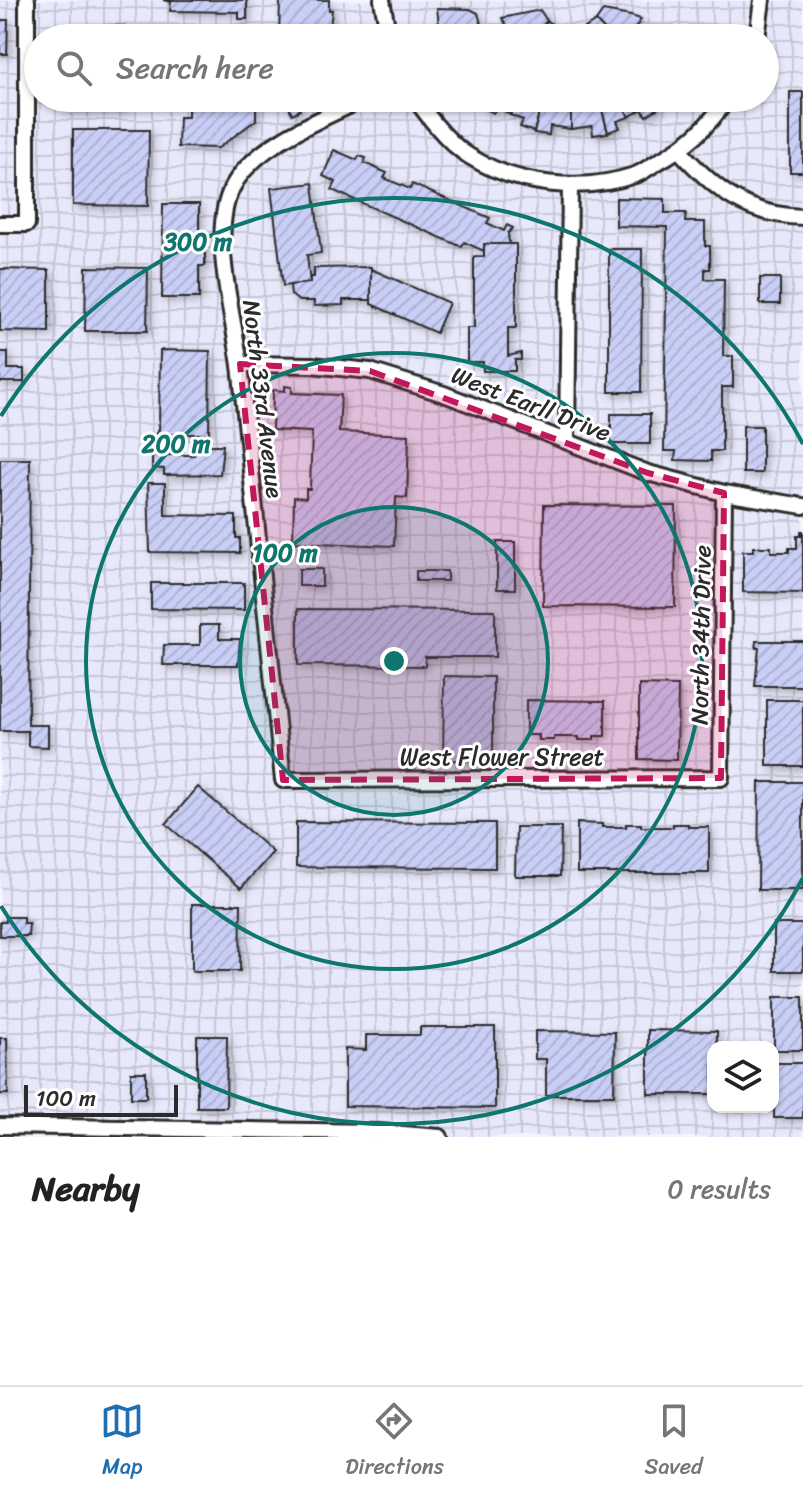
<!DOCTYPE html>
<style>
body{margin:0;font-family:Sriracha,sans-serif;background:#f2f2f2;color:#222}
.controls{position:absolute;right:24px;bottom:24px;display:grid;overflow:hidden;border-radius:16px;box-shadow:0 2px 6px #0004}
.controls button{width:72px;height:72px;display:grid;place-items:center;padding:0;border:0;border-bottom:2px solid #e0e0e0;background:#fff;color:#222;font:40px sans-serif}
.scale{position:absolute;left:24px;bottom:20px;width:154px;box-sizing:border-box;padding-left:8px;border:4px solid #2b2b2b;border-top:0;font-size:22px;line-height:28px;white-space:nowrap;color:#2b2b2b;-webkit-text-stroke:6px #fff;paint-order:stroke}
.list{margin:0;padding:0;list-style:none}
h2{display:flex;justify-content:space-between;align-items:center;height:104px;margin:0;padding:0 32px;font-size:34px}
h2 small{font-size:26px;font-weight:400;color:#767676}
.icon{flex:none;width:44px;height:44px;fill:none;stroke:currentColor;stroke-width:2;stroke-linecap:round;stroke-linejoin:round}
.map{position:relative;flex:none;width:803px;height:1137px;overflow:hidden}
.search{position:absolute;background:#fff;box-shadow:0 2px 6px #0004;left:24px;right:24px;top:24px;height:88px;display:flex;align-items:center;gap:20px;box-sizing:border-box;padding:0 28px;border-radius:44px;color:#767676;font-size:30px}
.sheet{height:248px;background:#fff}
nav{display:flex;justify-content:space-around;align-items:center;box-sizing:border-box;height:112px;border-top:2px solid #e0e0e0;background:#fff;font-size:22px;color:#767676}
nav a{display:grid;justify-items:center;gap:4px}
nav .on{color:#1f6fb2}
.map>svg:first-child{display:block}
.industrial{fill:url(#industrial-grid);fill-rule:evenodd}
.building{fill:url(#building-hatch);stroke:#2b2b2b;stroke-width:2;filter:url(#shadow)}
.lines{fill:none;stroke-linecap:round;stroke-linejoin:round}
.minor-casing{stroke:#2b2b2b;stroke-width:20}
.minor{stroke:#fff;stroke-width:14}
.marked{fill:#c2185b;fill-opacity:0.2;stroke:#c2185b;stroke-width:6;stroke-dasharray:16 10;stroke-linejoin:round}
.ring{fill:none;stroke:#0f766e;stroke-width:4}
.labels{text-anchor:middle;stroke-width:6;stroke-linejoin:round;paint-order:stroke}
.street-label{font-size:24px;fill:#2b2b2b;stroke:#fff}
.centre{fill:#0f766e;stroke:#fff;stroke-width:4}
.ring-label{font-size:24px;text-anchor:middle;font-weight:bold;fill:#0f766e;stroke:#fff;stroke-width:6;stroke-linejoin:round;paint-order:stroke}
</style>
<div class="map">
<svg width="803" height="1137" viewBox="0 0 803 1137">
<defs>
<pattern id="industrial-grid" width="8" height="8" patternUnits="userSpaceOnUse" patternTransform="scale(2)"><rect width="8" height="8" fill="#e7e9fb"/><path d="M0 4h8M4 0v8" fill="none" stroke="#c6c8d7"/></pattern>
<pattern id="building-hatch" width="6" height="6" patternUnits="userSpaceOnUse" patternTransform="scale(2)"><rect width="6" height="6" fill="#c9cef6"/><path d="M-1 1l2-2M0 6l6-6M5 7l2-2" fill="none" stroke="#adb1d3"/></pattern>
<filter id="shadow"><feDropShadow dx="3.5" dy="3.5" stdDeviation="4" flood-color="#0004"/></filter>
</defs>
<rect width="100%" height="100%" fill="#f4f5fd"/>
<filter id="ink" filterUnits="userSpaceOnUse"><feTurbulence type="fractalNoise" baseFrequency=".0125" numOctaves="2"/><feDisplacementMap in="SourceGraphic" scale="16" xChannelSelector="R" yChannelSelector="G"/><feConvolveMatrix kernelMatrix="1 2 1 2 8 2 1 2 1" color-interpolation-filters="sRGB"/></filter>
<g filter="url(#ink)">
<!-- industrial -->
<path class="industrial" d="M0,0L803,1V1137H304L0,1133ZM38,38H765V98H38ZM713,1047H773V1107H713Z"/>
<!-- building -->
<g class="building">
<polygon points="163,0 247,0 247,19 239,19 239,12 170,11 171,2"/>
<polygon points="280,0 329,0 329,10 332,10 329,38 279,38"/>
<polygon points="437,8 470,9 478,13 483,31 472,38 438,38 437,34 440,33"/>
<polygon points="540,10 547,21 531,38 515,38 502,18"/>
<polygon points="603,11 631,16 641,19 629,38 612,38 596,21"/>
<polygon points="0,20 8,20 7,54 0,54"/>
<polygon points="547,21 558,28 554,38 531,38"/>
<polygon points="596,21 612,38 589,38 585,28"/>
<rect x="64" y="26" width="61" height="12"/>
<polygon points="558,28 571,31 571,38 554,38"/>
<polygon points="585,28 589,38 571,38 571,31"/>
<rect x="790" y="92" width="13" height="80"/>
<rect x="63" y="98" width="62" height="11"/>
<polygon points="188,98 251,98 251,102 256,102 256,120 218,148 178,147 179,117 188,117"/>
<polygon points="285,98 294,98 300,110 292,114"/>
<polygon points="485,98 519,98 510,115 498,106 493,113 479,104"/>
<polygon points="519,98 543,98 534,132 520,127 523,120 510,115"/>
<polygon points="543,98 571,98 571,129 550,126 549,135 534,133"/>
<polygon points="571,98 599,98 608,133 593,135 592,126 571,129"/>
<polygon points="599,98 620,98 629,117 617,121 620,128 608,132"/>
<polygon points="620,98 653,98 660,107 646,116 642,109 629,117"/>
<polygon points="73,130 149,130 148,206 73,205"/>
<polygon points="334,150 357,160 359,156 366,158 364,163 387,173 384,178 410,189 412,184 490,218 487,223 504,231 507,225 513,228 508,233 509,244 484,244 484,251 464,242 462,247 332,190 336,182 323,176"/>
<polygon points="313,183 321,253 307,255 310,283 283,286 271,188"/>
<polygon points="616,198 665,199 665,213 686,213 685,222 705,222 705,246 710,246 710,269 705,269 705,279 724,279 723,356 733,356 733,387 722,387 722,451 711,451 711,461 675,460 676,451 664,451 667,227 616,226"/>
<polygon points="163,204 199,204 199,234 205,234 205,266 199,266 199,298 162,298"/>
<polygon points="484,244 516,244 516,328 508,328 508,356 521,353 521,360 515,360 515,371 483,371 483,362 467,362 467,328 474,328 474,257 484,257"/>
<polygon points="609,249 642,249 641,392 609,392"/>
<polygon points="86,267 148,268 147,331 85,331"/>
<polygon points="371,267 371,300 343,300 343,305 314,306 314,301 299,301 291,295 290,285 310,283 310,277 314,277 314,268"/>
<polygon points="0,269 49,270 49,332 0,331"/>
<polygon points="371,269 449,303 436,333 371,304"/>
<rect x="760" y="278" width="20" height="26"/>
<polygon points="160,350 210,351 209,434 172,434 172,438 157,438 157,430 159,430"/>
<polygon points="0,352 8,352 8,369 24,369 24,382 0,382"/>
<polygon points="285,386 292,387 292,393 341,395 339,432 409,435 407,498 396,497 394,546 293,542 294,497 306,498 306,489 310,489 312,432 272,430 273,390 285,391"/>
<rect x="611" y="414" width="39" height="30"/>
<rect x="743" y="426" width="19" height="47"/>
<polygon points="194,445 223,445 220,474 164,475 164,469 152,468 152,455 194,455"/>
<polygon points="0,459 30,459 28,725 48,725 48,747 28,746 28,731 0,731"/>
<polygon points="148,483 165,483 165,515 236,516 236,538 240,538 240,553 150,552"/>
<polygon points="544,505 676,506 675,607 543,606"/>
<polygon points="801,531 803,531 803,593 743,592 743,551 753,551 753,547 771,547 771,552 789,552 789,548 797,548 797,536 801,536"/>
<rect x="497" y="542" width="18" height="47"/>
<rect x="299" y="569" width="23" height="17"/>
<rect x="416" y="571" width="31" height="10"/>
<polygon points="151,583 244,583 244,610 151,609"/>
<polygon points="298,609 495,610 495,657 425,657 425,666 298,665"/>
<polygon points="200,625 219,625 219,639 240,639 238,665 163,665 164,645 200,645"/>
<polygon points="756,641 803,641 803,686 755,686 759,648 756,648"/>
<polygon points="444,676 493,677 493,761 443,760"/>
<polygon points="639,685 678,686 677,760 639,759"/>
<polygon points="526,700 605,701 605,736 594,736 594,740 579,740 579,737 554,737 554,740 539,740 539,735 526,735"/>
<rect x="767" y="700" width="36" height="66"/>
<polygon points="759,782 803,782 803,890 758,890"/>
<polygon points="198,787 273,852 241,888 166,824"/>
<polygon points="296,822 495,823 495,868 296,867"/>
<polygon points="577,823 602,824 602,827 626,827 626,824 641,824 641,827 673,827 673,824 688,824 688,827 709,827 709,873 577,873"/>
<polygon points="516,827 561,827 560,876 515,876"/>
<polygon points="192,904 241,904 240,971 192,971"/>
<polygon points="6,917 23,917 23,923 29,923 28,936 0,936 0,922 6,922"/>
<rect x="774" y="924" width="29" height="47"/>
<rect x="774" y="997" width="29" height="53"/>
<polygon points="420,1027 495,1027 495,1108 345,1106 345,1049 366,1050 366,1035 420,1035"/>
<polygon points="648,1030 717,1031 717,1047 713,1047 713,1094 648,1094"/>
<polygon points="535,1031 615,1032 614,1095 546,1095 546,1059 535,1059"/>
<polygon points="197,1036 227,1036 226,1107 197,1107"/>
<polygon points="0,1038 7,1038 8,1094 0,1094"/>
<polygon points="775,1063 803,1063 803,1118 774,1118"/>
<rect x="131" y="1072" width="15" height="26"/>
</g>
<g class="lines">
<!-- minor casing -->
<g class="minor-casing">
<g id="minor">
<polyline points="382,0 389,38"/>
<polyline points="757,38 762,0"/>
<path d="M366,98C324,118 253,145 232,188C208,235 236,322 241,374C255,509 269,645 283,780L721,778L724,493"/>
<path d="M415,98C429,118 448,143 469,156C517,186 581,193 635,175C642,173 649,167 656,163C688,145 707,128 728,98"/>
<path d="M679,150C716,191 746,215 803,217"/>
<polyline points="0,224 27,224 27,0"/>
<polyline points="240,364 312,365 370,371 444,394 648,473 724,493 803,506"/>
<polyline points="567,440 570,185"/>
<polyline points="0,1126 378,1132 440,1137"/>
</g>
</g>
<!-- minor -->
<use href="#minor" class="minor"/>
</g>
</g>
<!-- marked area -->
<path class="marked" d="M240,364L370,371L648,473L724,493L721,778L283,780Z"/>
<!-- distance rings -->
<circle cx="394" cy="661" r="154" fill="#0f766e" fill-opacity=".12"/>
<g class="ring">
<circle cx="394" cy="661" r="154"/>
<circle cx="394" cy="661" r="308"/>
<path d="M803 878A463 463 0 0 1 1 906M1 416A463 463 0 0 1 803 444"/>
</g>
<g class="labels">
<!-- street labels -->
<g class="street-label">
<text transform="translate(263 399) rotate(83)" y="8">North 33rd Avenue</text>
<text transform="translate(531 404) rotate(21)" y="8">West Earll Drive</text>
<text transform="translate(701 635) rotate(-89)" y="8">North 34th Drive</text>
<text x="502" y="765">West Flower Street</text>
</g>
</g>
<circle cx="394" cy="661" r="12" class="centre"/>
<g class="ring-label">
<text x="198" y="250">300 m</text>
<text x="176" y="452">200 m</text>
<text x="285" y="561">100 m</text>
</g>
</svg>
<div class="controls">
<button><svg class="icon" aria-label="layers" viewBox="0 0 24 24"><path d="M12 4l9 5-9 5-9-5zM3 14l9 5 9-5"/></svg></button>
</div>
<div class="scale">100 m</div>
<div class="search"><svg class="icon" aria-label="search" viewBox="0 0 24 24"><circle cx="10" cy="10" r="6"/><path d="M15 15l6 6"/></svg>Search here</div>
</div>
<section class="sheet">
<h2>Nearby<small>0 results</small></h2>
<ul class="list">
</ul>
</section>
<nav>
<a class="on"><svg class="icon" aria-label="map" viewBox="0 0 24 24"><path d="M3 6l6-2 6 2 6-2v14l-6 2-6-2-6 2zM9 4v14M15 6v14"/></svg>Map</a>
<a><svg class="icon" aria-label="directions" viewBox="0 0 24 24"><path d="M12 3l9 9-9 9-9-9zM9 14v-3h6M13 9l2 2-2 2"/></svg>Directions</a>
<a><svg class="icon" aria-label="saved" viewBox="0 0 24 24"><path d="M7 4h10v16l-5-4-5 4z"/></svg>Saved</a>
</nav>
